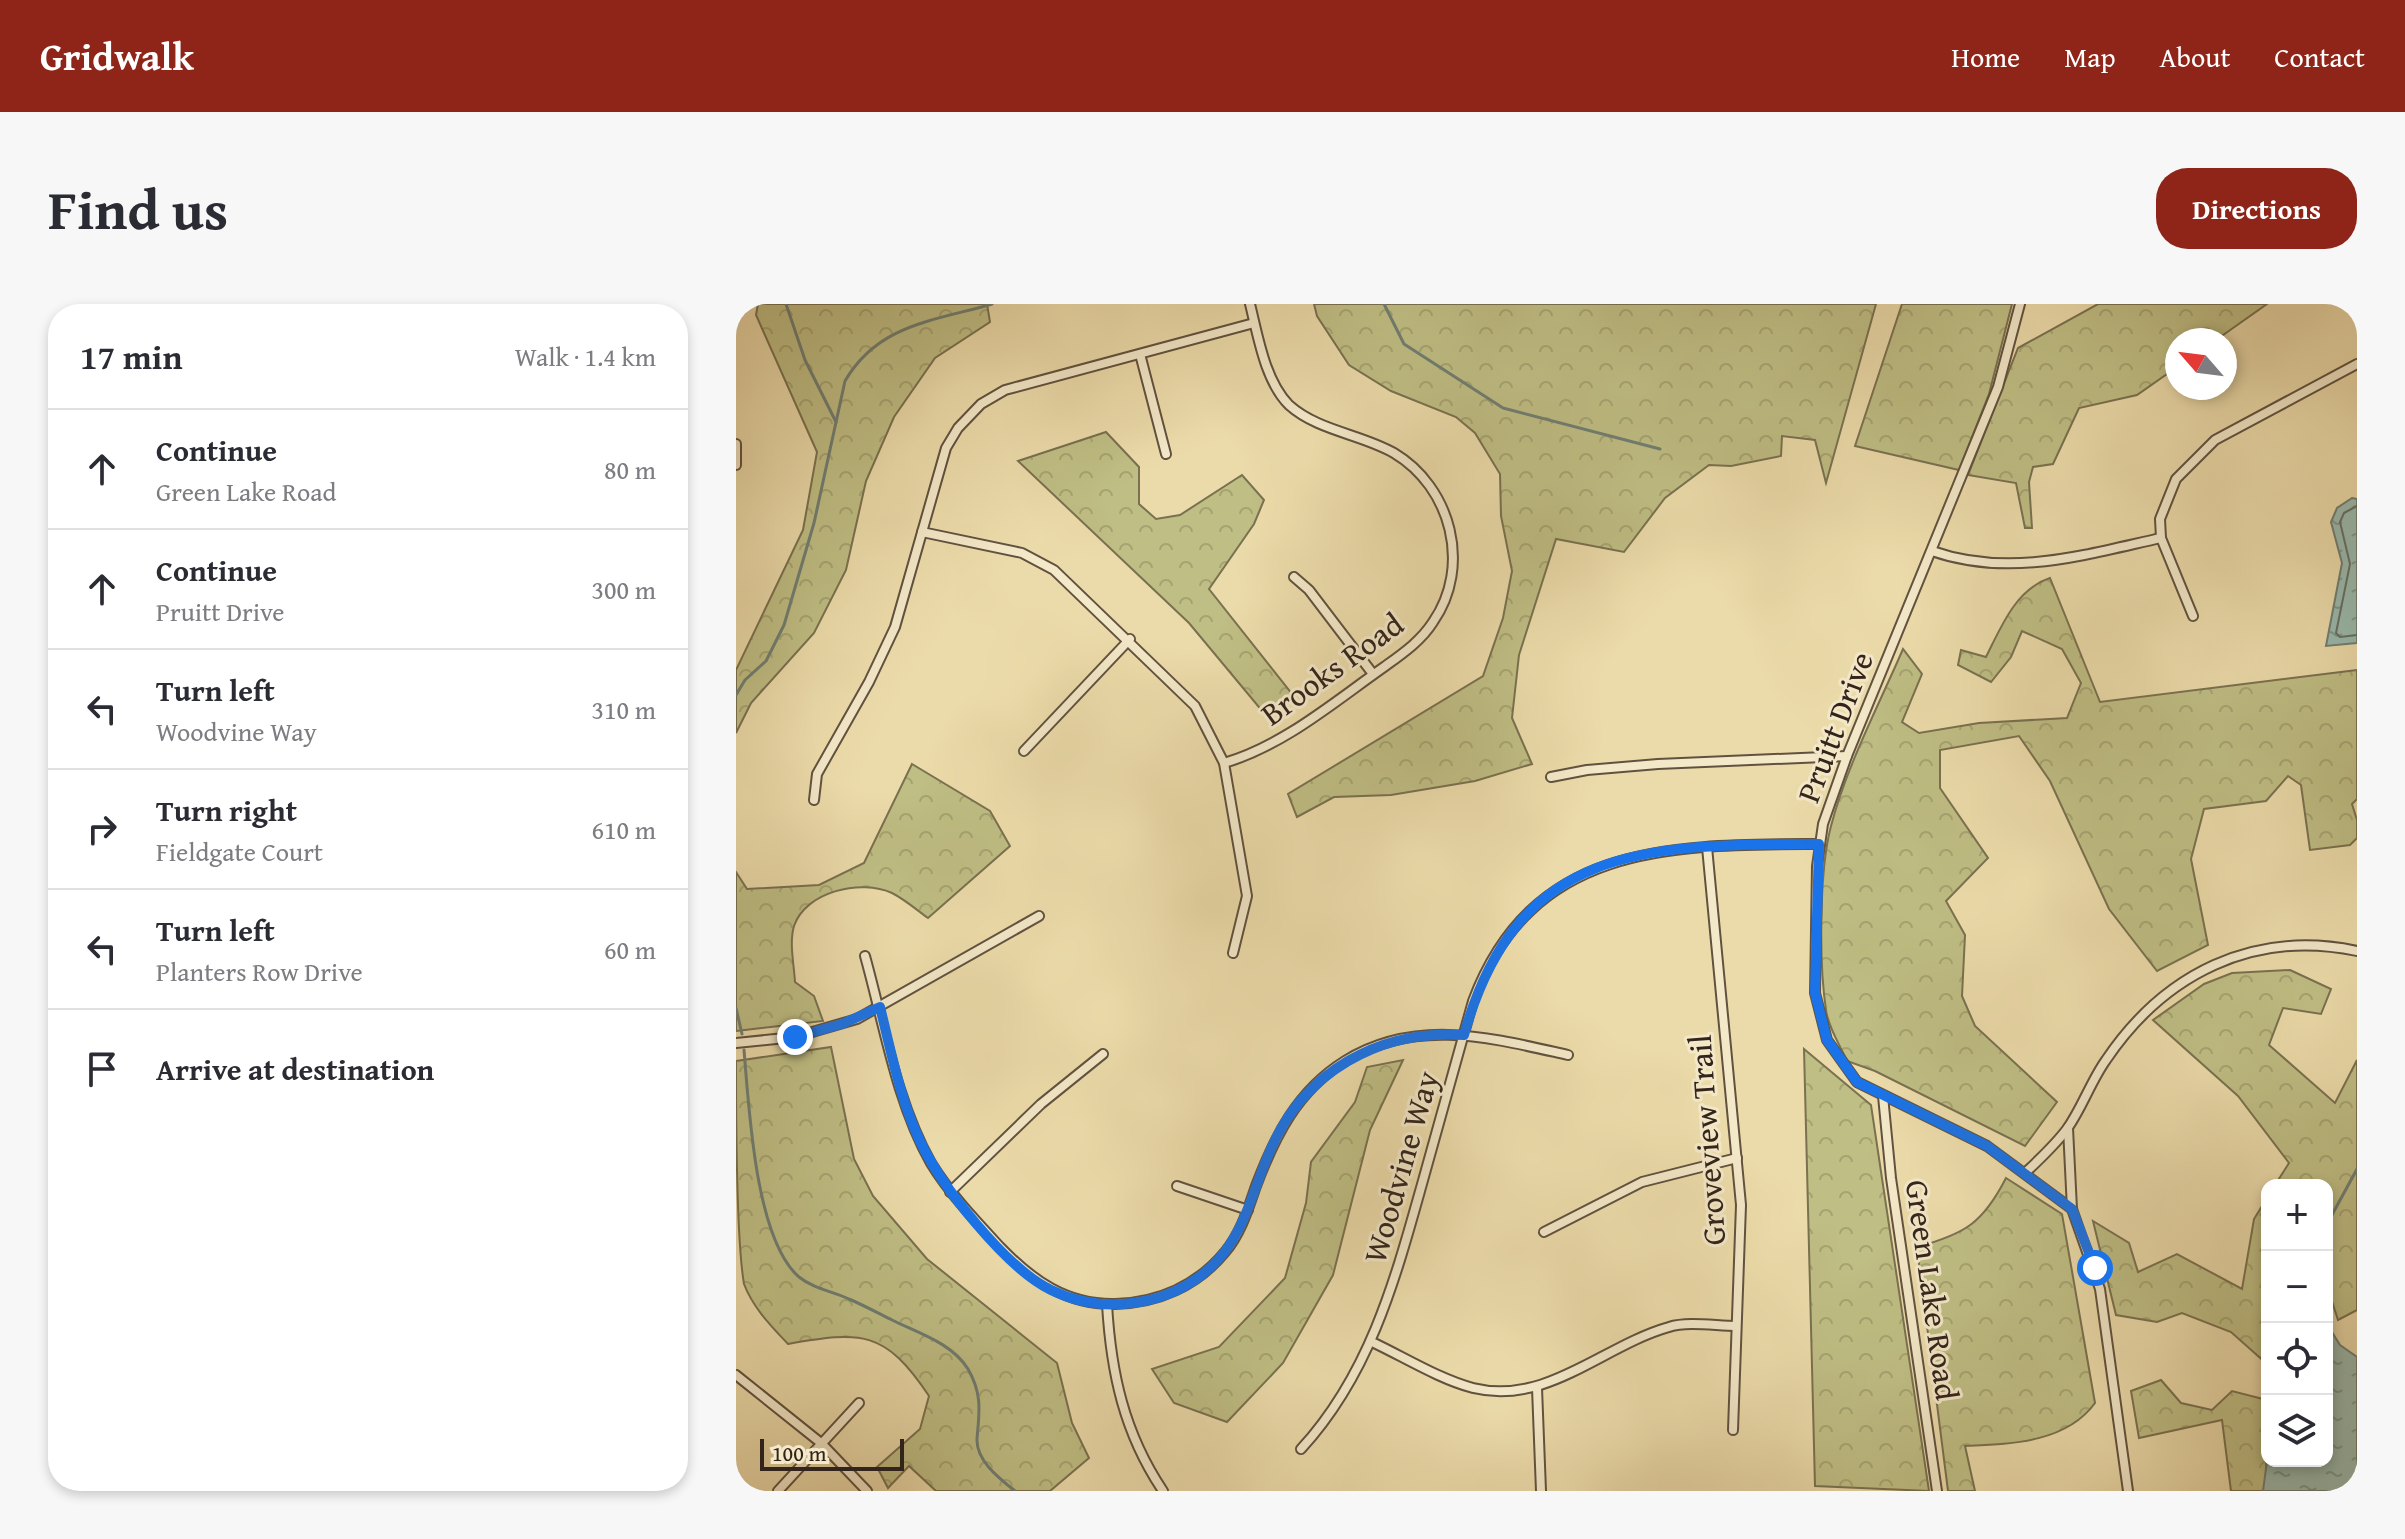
<!DOCTYPE html>
<meta charset="utf-8">
<style>
body{margin:0;font-family:"Gentium Book Plus",serif;background:#f7f7f7;color:#2b2b33}
.controls{position:absolute;right:24px;bottom:24px;display:grid;overflow:hidden;border-radius:16px;box-shadow:0 4px 12px #0003}
.controls button{width:72px;height:72px;display:grid;place-items:center;padding:0;border:0;border-bottom:2px solid #e1e1e2;background:#fff;color:#2b2b33;font:40px sans-serif}
.compass{position:absolute;left:1429px;top:24px;width:72px;height:72px;border-radius:50%;background:#fff;box-shadow:0 4px 12px #0003;rotate:298deg}
.scale{position:absolute;left:24px;bottom:20px;width:144px;box-sizing:border-box;padding-left:8px;border:4px solid #33241b;border-top:0;font-size:22px;line-height:28px;white-space:nowrap;color:#33241b;-webkit-text-stroke:6px #f3e8c8;paint-order:stroke}
.stop{position:absolute;width:24px;height:24px;margin:-18px;border:6px solid #1a73e8;border-radius:50%;background:#fff}
.stop.end{background:#1a73e8;border-color:#fff;box-shadow:0 2px 8px #0008}
.list{margin:0;padding:0;list-style:none}
h2{display:flex;justify-content:space-between;align-items:center;height:104px;margin:0;padding:0 32px;font-size:34px}
h2 small{font-size:26px;font-weight:400;color:#7c7c81}
.list li{display:grid;grid-template-columns:52px 1fr auto;gap:24px;align-items:center;box-sizing:border-box;height:120px;padding:0 32px;border-top:2px solid #e1e1e2}
.list b{display:block;font-size:30px;white-space:nowrap}
.list p{margin:0;font-size:26px;white-space:nowrap;color:#7c7c81}
.list em{font-size:26px;font-style:normal;color:#7c7c81}
.icon{flex:none;width:44px;height:44px;fill:none;stroke:currentColor;stroke-width:2;stroke-linecap:round;stroke-linejoin:round}
.map{position:relative;flex:none;width:1621px;height:1187px;overflow:hidden;border-radius:32px}
header{display:flex;align-items:center;gap:48px;box-sizing:border-box;height:112px;padding:0 40px;background:#8f2418;color:#fff}
header strong{font-size:38px}
nav{display:flex;gap:44px;margin-inline-start:auto;font-size:28px}
.intro{display:flex;align-items:center;justify-content:space-between;box-sizing:border-box;height:192px;padding:0 48px}
h1{margin:0;font-size:56px}
.button{padding:20px 36px;border-radius:32px;background:#8f2418;color:#fff;font-size:28px;font-weight:700}
main{display:flex;gap:48px;padding:0 48px}
aside{flex:1;background:#fff;border-radius:32px;box-shadow:0 4px 12px #0003}
.map>svg:first-child{display:block}
.forest{fill:url(#forest-crowns);stroke:#797150;stroke-width:2}
.water{fill:url(#water-ripples);stroke:#707e73;stroke-width:2}
.lines{fill:none;stroke-linecap:round;stroke-linejoin:round}
.shore{stroke:#666f64;stroke-width:2}
.stream{stroke:#707e73;stroke-width:3}
.street-casing{stroke:#61523f;stroke-width:12}
.street{stroke:#f3e8c8;stroke-width:8}
.route{stroke:#1a73e8;stroke-width:10}
.labels{text-anchor:middle;stroke-width:6;stroke-linejoin:round;paint-order:stroke}
.street-label{font-size:32px;fill:#33241b;stroke:#f3e8c8}
</style>
<header>
<strong>Gridwalk</strong>
<nav><a>Home</a><a>Map</a><a>About</a><a>Contact</a></nav>
</header>
<div class="intro"><h1>Find us</h1><a class="button">Directions</a></div>
<main>
<aside>
<h2>17 min<small>Walk · 1.4 km</small></h2>
<ul class="list">
<li><svg class="icon" aria-label="ahead" viewBox="0 0 24 24"><path d="M12 20V5M6 11l6-6 6 6"/></svg><div><b>Continue</b><p>Green Lake Road</p></div><em>80 m</em></li>
<li><svg class="icon" aria-label="ahead" viewBox="0 0 24 24"><path d="M12 20V5M6 11l6-6 6 6"/></svg><div><b>Continue</b><p>Pruitt Drive</p></div><em>300 m</em></li>
<li><svg class="icon" aria-label="left" viewBox="0 0 24 24"><path d="M17 20v-9H6M10 6l-5 5 5 5"/></svg><div><b>Turn left</b><p>Woodvine Way</p></div><em>310 m</em></li>
<li><svg class="icon" aria-label="right" viewBox="0 0 24 24"><path d="M7 20v-9h11M14 6l5 5-5 5"/></svg><div><b>Turn right</b><p>Fieldgate Court</p></div><em>610 m</em></li>
<li><svg class="icon" aria-label="left" viewBox="0 0 24 24"><path d="M17 20v-9H6M10 6l-5 5 5 5"/></svg><div><b>Turn left</b><p>Planters Row Drive</p></div><em>60 m</em></li>
<li><svg class="icon" aria-label="arrive" viewBox="0 0 24 24"><path d="M6 21V4h12l-3 4 3 4H6"/></svg><div><b>Arrive at destination</b></div></li>
</ul>
</aside>
<div class="map">
<svg width="1621" height="1187" viewBox="0 0 1621 1187">
<defs>
<pattern id="forest-crowns" width="20" height="18" patternUnits="userSpaceOnUse" patternTransform="scale(2)"><rect width="20" height="18" fill="#bfbe84"/><path d="M2 6a3 3 0 1 1 6 0M12 15a3 3 0 1 1 6 0" fill="none" stroke="#a5a371"/></pattern>
<pattern id="water-ripples" width="26" height="14" patternUnits="userSpaceOnUse" patternTransform="scale(2)"><rect width="26" height="14" fill="#99baae"/><path d="M2 4q2-2 4 0t4 0M15 11q2-2 4 0t4 0" fill="none" stroke="#7d978d"/></pattern>
</defs>
<rect width="100%" height="100%" fill="#ecdbaa"/>
<filter id="stains"><feTurbulence type="fractalNoise" baseFrequency=".0025" numOctaves="4"/><feColorMatrix values="0 0 0 0 .2 0 0 0 0 .09 0 0 0 0 .02 0 0 0 .5 -.17"/></filter>
<radialGradient id="worn" r=".72"><stop offset=".6" stop-color="#630" stop-opacity="0"/><stop offset="1" stop-color="#630" stop-opacity=".3"/></radialGradient>
<!-- forest -->
<g class="forest">
<polygon points="22,0 251,0 254,18 199,54 158,113 130,177 110,266 78,329 15,399 0,429 0,366 67,226 81,148 20,11"/>
<polygon points="578,0 1140,0 1090,179 1079,136 1046,132 1045,152 995,162 973,161 929,194 888,248 820,235 783,351 776,414 796,460 739,477 655,491 598,493 561,513 552,490 747,372 767,314 776,267 765,212 764,170 739,129 720,113 655,87 613,61 581,12"/>
<polygon points="1166,0 1276,0 1253,90 1223,166 1119,142"/>
<polygon points="1362,0 1531,0 1480,36 1441,36 1441,63 1401,91 1343,104 1317,160 1297,163 1293,178 1296,224 1289,224 1280,179 1232,171 1282,44"/>
<polygon points="370,128 403,163 403,200 420,215 444,211 506,171 528,196 518,220 473,285 556,390 532,414 453,319 282,157"/>
<path d="M1314,274L1364,398L1621,366V495L1616,500L1621,516V534L1614,541L1574,546L1565,481L1552,472L1530,497L1468,505L1455,555L1472,641L1421,667L1373,605L1314,477L1283,432L1204,446V484L1252,554L1210,597L1229,631L1226,692L1239,722L1321,798L1289,842L1139,767L1111,757C1104,741 1092,723 1090,706C1083,660 1083,567 1095,522C1111,461 1142,403 1167,345L1186,370L1166,418L1183,429L1243,419L1331,414L1345,379L1326,345L1286,327L1275,353L1255,378L1222,361L1225,346L1250,353C1265,323 1280,285 1314,274Z"/>
<path d="M176,460L254,507L274,542L192,614C181,606 168,595 156,589C125,575 70,587 58,622C53,639 58,660 59,678L78,692L87,717L0,727V568L11,585L83,581L128,559Z"/>
<polygon points="1554,666 1595,685 1585,710 1547,704 1533,741 1599,799 1621,756 1621,1006 1602,1016 1591,982 1591,881 1539,881 1553,859 1502,792 1417,716 1468,680 1496,669"/>
<path d="M95,743L118,855L137,892L191,955L321,1059L336,1119L353,1154L314,1187H200L173,1162L152,1184L141,1163L184,1125L193,1092C149,1026 126,1027 52,1040C36,1023 17,1004 8,980C0,934 0,811 0,757Z"/>
<polygon points="1068,745 1135,801 1193,1187 1079,1182"/>
<polygon points="667,756 634,826 597,971 547,1059 491,1118 438,1099 416,1065 483,1043 549,974 570,899 575,858 619,798 631,763"/>
<path d="M1270,874L1326,910L1359,1099C1330,1139 1274,1140 1229,1142L1239,1187H1212L1181,943C1229,930 1247,919 1270,874Z"/>
<polygon points="1531,894 1531,1060 1495,1028 1446,1009 1421,1018 1380,1011 1357,917 1393,939 1402,968 1441,950 1506,985 1518,915"/>
<polygon points="1425,1076 1445,1099 1476,1106 1496,1087 1531,1096 1530,1187 1495,1187 1486,1116 1403,1134 1395,1087"/>
</g>
<!-- water -->
<g class="water">
<polygon points="1616,194 1621,195 1621,339 1590,342 1606,259 1595,218 1601,204"/>
<polygon points="1591,1020 1604,1041 1621,1053 1621,1187 1527,1187 1531,1157 1591,1157"/>
</g>
<g class="lines">
<!-- shore -->
<polyline class="shore" points="1621,202 1608,209 1604,218 1614,260 1600,329 1604,333 1621,331"/>
<!-- stream -->
<g class="stream">
<polyline points="50,0 69,56 100,118"/>
<polyline points="648,0 668,40 767,104 924,145"/>
<path d="M0,391L9,376L30,357L48,321L78,219L109,77C142,20 198,17 256,0"/>
<polyline points="0,704 6,730"/>
<path d="M8,746C13,803 19,935 63,973C78,985 96,987 113,995C127,1001 142,1009 156,1016C182,1029 216,1039 232,1065C247,1091 243,1109 241,1135C240,1157 264,1175 279,1187"/>
<polyline points="1591,920 1621,865"/>
</g>
<!-- street casing -->
<g class="street-casing">
<g id="street">
<polyline points="1284,0 1262,83 1111,452 1087,520 1081,562 1079,689 1091,736 1121,778 1251,842 1336,905"/>
<polyline points="404,50 430,150"/>
<polyline points="0,140 0,161"/>
<polyline points="186,228 286,249 318,266 459,402 488,459 511,592 497,649"/>
<path d="M1196,247C1273,274 1348,251 1425,234"/>
<polyline points="558,273 573,286 637,370"/>
<polyline points="1457,312 1425,234 1424,215 1440,175 1479,136 1621,60"/>
<polyline points="288,447 394,335"/>
<path d="M488,459C547,442 598,398 648,363C666,350 685,337 697,318C736,262 715,183 658,149C625,130 582,127 553,101C529,77 522,32 514,0"/>
<polyline points="815,473 851,466 922,460 1111,452"/>
<polyline points="78,496 81,470 133,378 159,323 210,144 222,124 245,100 269,86 518,19"/>
<polyline points="971,543 1005,901 997,1126"/>
<path d="M129,652C148,720 160,797 195,859C214,890 239,916 264,943C296,976 330,1001 379,1000C422,999 461,982 489,948C505,929 512,905 520,882C539,832 561,787 609,757C680,713 756,734 832,751"/>
<polyline points="0,739 59,733 121,715 303,612"/>
<polyline points="1147,792 1155,874 1201,1187"/>
<polyline points="1332,824 1336,905 1364,985 1392,1187"/>
<path d="M1289,869C1304,855 1319,841 1331,825C1346,804 1355,777 1370,756C1428,670 1517,625 1621,647"/>
<polyline points="441,882 512,906"/>
<polyline points="214,888 305,800 367,750"/>
<polyline points="808,928 906,878 1001,854"/>
<path d="M371,1000C375,1069 388,1129 427,1187"/>
<path d="M636,1038C668,1053 703,1075 737,1084C811,1102 866,1042 933,1023C952,1017 980,1022 1000,1022"/>
<polyline points="0,1071 85,1139 131,1187"/>
<polyline points="801,1084 805,1187"/>
<path d="M565,1145C634,1070 659,976 686,880C703,819 720,758 737,697C797,537 938,541 1083,540"/>
<polyline points="42,1187 123,1099"/>
</g>
</g>
<!-- street -->
<use href="#street" class="street"/>
</g>
<g class="lines">
<!-- route -->
<path class="route" d="M59,733L106,720L144,703C155,747 164,795 184,837C205,882 270,964 315,986C366,1011 431,1003 474,964C508,933 516,888 534,847C567,768 644,725 728,731C782,538 912,541 1083,540L1079,689L1091,736L1121,778L1251,842L1336,905L1359,964"/>
</g>
<g class="labels">
<!-- street labels -->
<g class="street-label">
<text transform="translate(596 365) rotate(-36)" y="11">Brooks Road</text>
<text transform="translate(1099 423) rotate(-69)" y="11">Pruitt Drive</text>
<text transform="translate(971 836) rotate(-94)" y="11">Groveview Trail</text>
<text transform="translate(665 863) rotate(-74)" y="11">Woodvine Way</text>
<text transform="translate(1196 986) rotate(82)" y="11">Green Lake Road</text>
</g>
</g>
<rect width="100%" height="100%" filter="url(#stains)"/>
<rect width="100%" height="100%" fill="url(#worn)"/>
</svg>
<div class="controls">
<button>+</button>
<button>−</button>
<button><svg class="icon" aria-label="locate" viewBox="0 0 24 24"><circle cx="12" cy="12" r="6"/><path d="M12 2v4M12 18v4M2 12h4M18 12h4"/></svg></button>
<button><svg class="icon" aria-label="layers" viewBox="0 0 24 24"><path d="M12 4l9 5-9 5-9-5zM3 14l9 5 9-5"/></svg></button>
</div>
<svg class="compass" viewBox="-18 -18 36 36"><path d="M0-13l5 13h-10z" fill="#e53935"/><path d="M0 13l5-13h-10z" fill="#7c7c81"/></svg>
<div class="scale">100 m</div>
<div class="stop" style="left:1359px;top:964px"></div>
<div class="stop end" style="left:59px;top:733px"></div>
</div>
</main>
